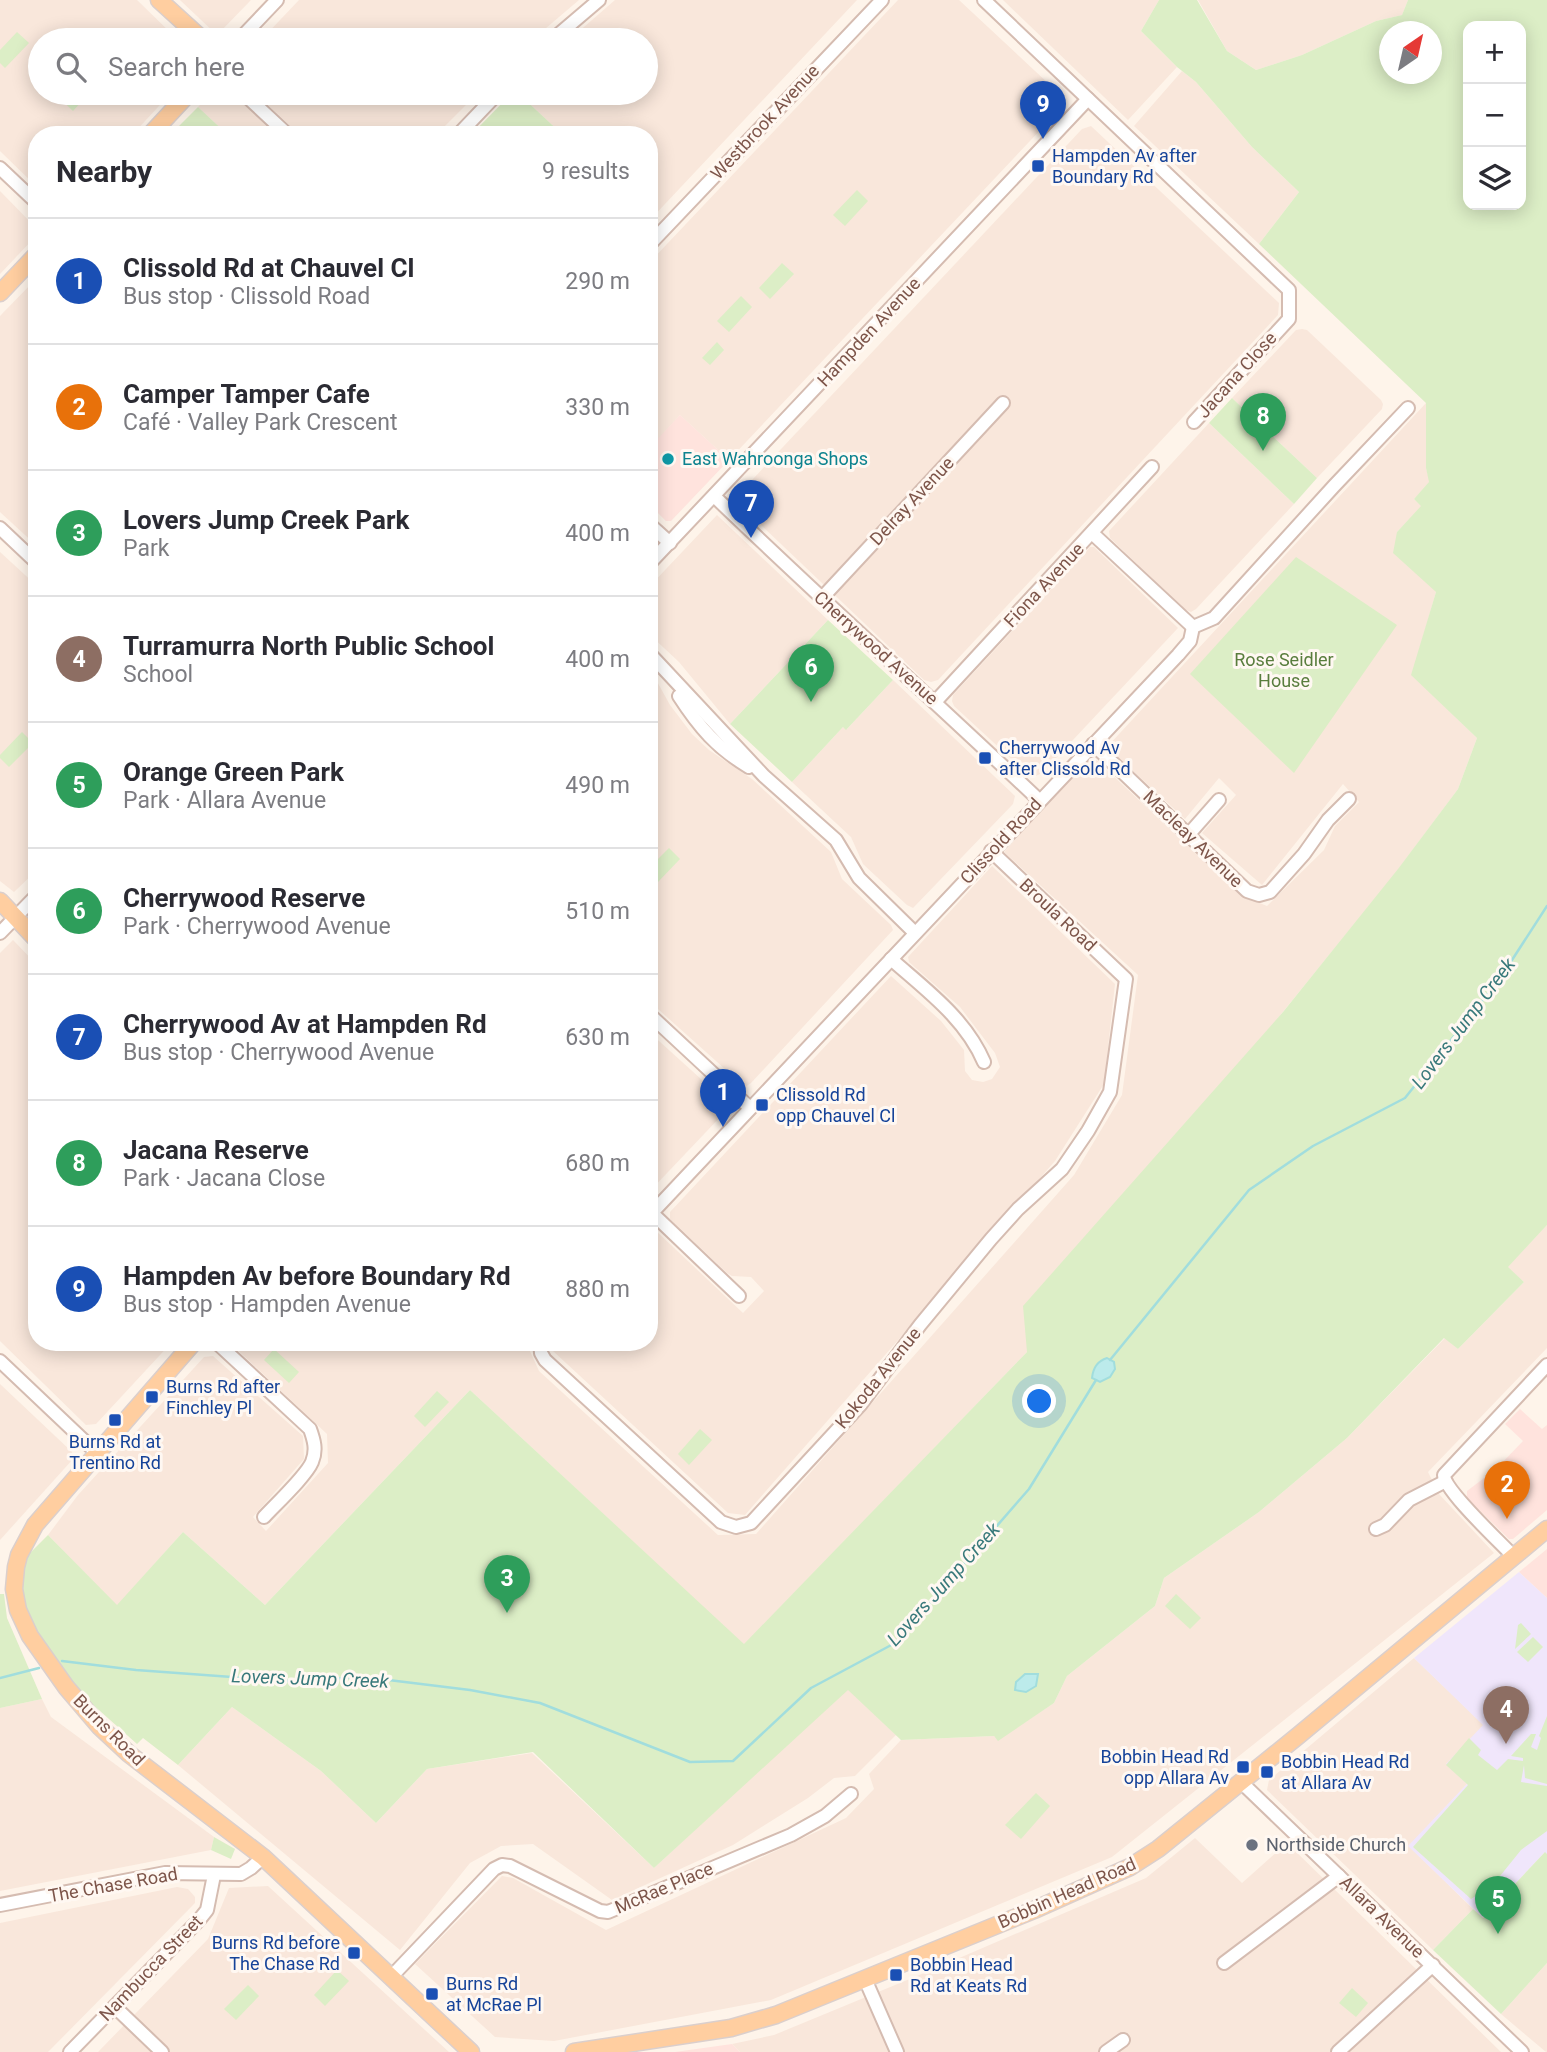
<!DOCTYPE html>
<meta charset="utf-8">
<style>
body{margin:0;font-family:Roboto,sans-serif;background:#f2f2f3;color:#2b2b33}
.controls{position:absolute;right:21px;top:21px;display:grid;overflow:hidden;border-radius:14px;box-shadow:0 4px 18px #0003}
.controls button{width:63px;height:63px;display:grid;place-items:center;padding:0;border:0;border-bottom:2px solid #e1e1e2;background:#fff;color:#2b2b33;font:35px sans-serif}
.compass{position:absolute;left:1379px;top:21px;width:63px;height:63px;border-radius:50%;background:#fff;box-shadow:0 4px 18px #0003;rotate:34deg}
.you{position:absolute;left:1040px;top:1402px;width:24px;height:24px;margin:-18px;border:5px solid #fff;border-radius:50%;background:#1a73e8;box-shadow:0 0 0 10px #1a73e833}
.badge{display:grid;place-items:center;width:46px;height:46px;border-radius:50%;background:#f15446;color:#fff;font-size:23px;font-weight:700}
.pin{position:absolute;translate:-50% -58px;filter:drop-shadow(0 2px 4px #0008)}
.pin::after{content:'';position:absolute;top:37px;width:24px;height:21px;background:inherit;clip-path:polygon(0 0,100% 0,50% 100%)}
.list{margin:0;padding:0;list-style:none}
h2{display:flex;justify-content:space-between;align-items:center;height:91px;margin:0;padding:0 28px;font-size:30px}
h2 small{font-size:23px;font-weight:400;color:#7c7c81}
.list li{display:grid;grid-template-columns:46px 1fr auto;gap:21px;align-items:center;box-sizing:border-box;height:126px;padding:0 28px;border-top:2px solid #e1e1e2}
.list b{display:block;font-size:26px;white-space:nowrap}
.list p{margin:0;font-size:23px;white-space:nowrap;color:#7c7c81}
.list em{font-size:23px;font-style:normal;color:#7c7c81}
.icon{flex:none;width:38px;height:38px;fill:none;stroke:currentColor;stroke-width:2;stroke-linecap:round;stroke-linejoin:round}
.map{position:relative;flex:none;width:1547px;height:2052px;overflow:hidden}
.search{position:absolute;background:#fff;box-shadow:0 4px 18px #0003;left:28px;top:28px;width:630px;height:77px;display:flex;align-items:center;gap:18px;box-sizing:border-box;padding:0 24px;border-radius:38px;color:#7c7c81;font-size:26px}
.panel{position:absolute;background:#fff;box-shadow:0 4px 18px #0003;left:28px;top:126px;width:630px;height:1225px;border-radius:28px}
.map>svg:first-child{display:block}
.residential{fill:#f9e7db}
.commercial{fill:#ffe3dd}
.education{fill:#f0e6fb}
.green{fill:#dceec6;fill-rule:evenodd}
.water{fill:#bcebeb;stroke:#a1dddd;stroke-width:2}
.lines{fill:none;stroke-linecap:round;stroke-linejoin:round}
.stream{stroke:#a1dddd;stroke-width:2.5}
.minor-casing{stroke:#d5bcb1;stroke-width:16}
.major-casing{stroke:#dbcfcc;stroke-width:19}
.minor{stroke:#fff;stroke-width:12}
.major{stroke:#ffcea0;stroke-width:16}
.transit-dot{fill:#1a4fb4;stroke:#fff8f2;stroke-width:2.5}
.culture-dot{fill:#0f9aa8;stroke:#fff8f2;stroke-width:2.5}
.worship-dot{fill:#6b7280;stroke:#fff8f2;stroke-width:2.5}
.labels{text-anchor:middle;stroke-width:6;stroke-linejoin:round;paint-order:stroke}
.street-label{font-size:18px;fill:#7d554a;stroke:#fff8f2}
.transit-label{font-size:18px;fill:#164399;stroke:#fff8f2;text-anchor:start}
.culture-label{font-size:18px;fill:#0d838f;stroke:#fff8f2;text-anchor:start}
.park-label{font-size:18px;fill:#597d3d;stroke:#fff8f2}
.worship-label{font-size:18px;fill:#5b616d;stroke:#fff8f2;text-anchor:start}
.water-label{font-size:19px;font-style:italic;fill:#38797b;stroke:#fff8f2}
</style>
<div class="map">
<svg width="1547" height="2052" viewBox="0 0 1547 2052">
<rect width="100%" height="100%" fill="#fef4ea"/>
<!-- residential -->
<g class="residential">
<polygon points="0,0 137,0 178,40 40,40 40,93 171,93 132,135 37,135 37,187 0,151"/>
<polygon points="180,0 251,0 217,35"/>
<polygon points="299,0 579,0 532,40 261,40"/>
<polygon points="615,0 857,0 649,221 649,135 563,135 518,93 646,93 646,40 569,40"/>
<polygon points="898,0 959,0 1064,98 1064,105 729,460 680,415 651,447 658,454 649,463 649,263"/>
<polygon points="1003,0 1159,0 1141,31 1177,67 1128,120"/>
<polygon points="1198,0 1408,0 1402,15 1376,21 1302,55 1256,70 1227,51"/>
<polygon points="1182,71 1196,82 1252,147 1299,192 1259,244 1134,126"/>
<polygon points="211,93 233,93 278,135 228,135 198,107"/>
<polygon points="255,93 478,93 436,135 300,135"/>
<polygon points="1091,126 1279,303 1278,315 938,680 931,682 924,680 739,504 736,497 1082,129"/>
<polygon points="0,191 37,229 35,237 0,274"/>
<polygon points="37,278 37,546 0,512 0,316"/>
<polygon points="1302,329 1307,330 1381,400 1383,404 1382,409 1317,478 1232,398 1296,330"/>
<polygon points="1426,403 1426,468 1430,482 1414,499 1422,506 1397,532 1436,592 1412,675 1477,738 1458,789 1394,875 1282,1013 1027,1352 744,1645 470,1390 265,1605 183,1532 117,1606 48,1535 78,1495 204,1357 213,1356 303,1436 304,1459 253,1517 266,1531 328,1463 327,1434 229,1342 529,1342 529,1349 539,1371 718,1535 756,1534 1074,1175 1122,1095 1138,975 1004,852 1091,755 1240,895 1267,906 1324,850 1335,826 1359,802 1343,784 1262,885 1202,833 1236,795 1219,778 1185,819 1107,747"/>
<polygon points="1209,423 1294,504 1196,609 1191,612 1184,609 1110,538 1109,531"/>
<polygon points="717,515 828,620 730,724 679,662 649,634 649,587"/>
<polygon points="1090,547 1094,547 1178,628 1042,773 1032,778 954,706 952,701 953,695"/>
<polygon points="0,552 37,586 37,870 14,892 0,881"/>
<polygon points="649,667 670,705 692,734 709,750 752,779 831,852 842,879 891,925 893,930 751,1083 745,1087 649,1001"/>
<polygon points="893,680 1015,796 1013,804 913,908 907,905 863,864 851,837 792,782 843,727 847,729"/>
<polygon points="992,866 1115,984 1104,1084 1055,1161 745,1515 728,1513 553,1351 553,1342 649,1342 649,1234 654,1229 743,1313 764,1291 751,1277 732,1276 727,1273 670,1219 670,1212 891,976 941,1021 964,1050 965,1071 972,1080 983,1082 992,1079 1000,1067 995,1053 960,1007 909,962 908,957"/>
<polygon points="13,940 37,965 37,1342 172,1342 96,1424 86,1425 0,1341 0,953"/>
<polygon points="649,1032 723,1099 727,1106 724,1113 649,1192"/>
<polygon points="1547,1225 1547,1348 1428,1472 1439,1494 1494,1553 1112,1857 771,2000 554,2041 495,2037 415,1964 502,1876 513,1878 606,1930 846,1818 874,1789 869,1774 901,1740 994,1736 998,1740 1054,1703 1067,1676 1155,1606 1164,1578 1259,1512 1347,1438 1445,1338 1458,1349 1524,1282 1507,1267"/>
<polygon points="0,1384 72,1452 73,1459 0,1540"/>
<polygon points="1414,1658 1484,1725 1467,1784 1409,1846 1473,1909 1433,1950 1267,1790 1269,1780"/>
<polygon points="847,1688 896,1735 855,1776 834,1778 808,1798 733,1845 612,1900 533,1844 501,1846 470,1863 400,1950 178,1765 232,1707 321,1771 376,1823 427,1769 532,1753 654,1868"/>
<polygon points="42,1699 51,1717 214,1837 211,1850 0,1891 0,1708"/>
<polygon points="1195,1838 1242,1883 1287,1843 1501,2052 740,2052 732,2044 774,2035 929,1971 1146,1878"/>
<polygon points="268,1886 449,2052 98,2052 208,1939 229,1888"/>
<polygon points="177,1887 188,1889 195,1897 195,1903 48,2052 0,2052 0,1923"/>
<polygon points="1547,1963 1547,2052 1546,2052 1501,2014"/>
</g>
<!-- commercial -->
<g class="commercial">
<polygon points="680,415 729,460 671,521 666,521 649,504 649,463 658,454 650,447"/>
<polygon points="1520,1409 1542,1429 1547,1425 1547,1510 1513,1539 1509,1539 1467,1498 1467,1491 1496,1469 1523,1441 1505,1424"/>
<polygon points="1547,1549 1547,1598 1519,1572"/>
<polygon points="732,2044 740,2052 675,2052"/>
</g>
<!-- education -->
<polygon class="education" points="1519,1572 1547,1598 1547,1854 1544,1853 1483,1918 1408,1846 1467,1784 1446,1764 1483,1725 1414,1658"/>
<!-- green -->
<g class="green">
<path d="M1159,0H1197L1227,51L1256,70L1302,55L1376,21L1402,15L1408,0H1547V1225L1508,1267L1524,1282L1458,1349L1444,1338L1347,1438L1259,1512L1164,1578L1155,1606L1067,1676L1054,1703L998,1741L994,1736L901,1740L848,1690L654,1868L533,1752L427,1769L376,1823L321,1771L232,1707L178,1765L143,1738L137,1744L72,1686L30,1628L17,1582L24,1559L48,1535L117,1605L183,1532L265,1605L470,1390L744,1644L1027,1352L1023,1306L1283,1012L1398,869L1458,789L1477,738L1411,675L1436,592L1393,553L1397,532L1421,506L1414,499L1429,482L1426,468V403L1259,244L1299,192L1252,147L1196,82L1177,67L1141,31ZM1468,26H1521V205H1468ZM1390,32H1432V74H1390Z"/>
<polygon points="17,32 29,43 5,68 0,63 0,50"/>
<polygon points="54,93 77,93 84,99 73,111"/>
<polygon points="512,93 518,93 563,135 472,134"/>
<polygon points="198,107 228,135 178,135 174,131"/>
<polygon points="857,190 868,201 845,226 833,215"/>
<polygon points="782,263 794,274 770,299 759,288"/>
<polygon points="741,296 752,307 729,332 717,321"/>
<polygon points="717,342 724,350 710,365 702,358"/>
<polygon points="1232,398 1317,478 1294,504 1209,423"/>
<polygon points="1296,557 1397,625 1294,773 1190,674"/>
<polygon points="828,620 893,680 846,730 843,727 792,782 730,724"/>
<polygon points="22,732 33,743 9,767 0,758 0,755"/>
<polygon points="669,848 680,859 657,883 649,876 649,868"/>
<polygon points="274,1349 299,1372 289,1383 264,1360"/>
<polygon points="437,1391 449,1402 425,1427 414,1416"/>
<polygon points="700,1429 712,1440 689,1465 678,1454"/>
<polygon points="0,1594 4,1594 7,1618 42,1699 0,1708"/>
<polygon points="1176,1594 1201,1618 1190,1629 1165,1606"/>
<polygon points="1521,1623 1531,1634 1515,1649 1518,1625"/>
<polygon points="1533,1637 1543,1647 1528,1662 1517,1652"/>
<polygon points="1547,1716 1547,1784 1525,1778 1524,1765 1521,1782 1547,1786 1547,1831 1521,1850 1492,1886 1471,1899 1413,1847 1468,1785 1446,1765 1469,1738 1481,1750 1478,1755 1497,1770 1508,1759 1523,1761 1523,1758 1511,1756 1531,1734 1536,1734 1531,1747 1537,1750 1541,1738 1539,1736"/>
<polygon points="1036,1793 1050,1806 1021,1839 1005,1825"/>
<polygon points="214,1837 235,1849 231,1859 211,1850"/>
<polygon points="1545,1852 1547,1854 1547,1963 1501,2014 1433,1950 1473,1909 1483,1918"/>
<polygon points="337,1970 349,1981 325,2006 314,1995"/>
<polygon points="248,1985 259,1996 236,2020 224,2009"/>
<polygon points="1352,1988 1368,2003 1356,2017 1339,2003"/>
</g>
<!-- water -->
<g class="water">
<path d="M1107,1358L1114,1362L1115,1369L1110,1377L1100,1382L1092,1378C1093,1368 1097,1361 1107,1358Z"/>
<polygon points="1025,1674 1038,1674 1036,1686 1026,1692 1015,1690 1016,1682"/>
</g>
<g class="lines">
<!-- stream -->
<g class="stream">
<polyline points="1110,1360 1249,1190 1313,1146 1405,1098 1501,977 1547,906"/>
<polyline points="62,1661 136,1670 288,1681 364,1677 470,1690 540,1703 690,1762 733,1761 811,1688 895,1643 1029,1489 1096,1380"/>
<polyline points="0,1678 39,1668"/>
</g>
<!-- minor casing -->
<g class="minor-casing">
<g id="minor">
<polyline points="984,0 1289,290 1289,319 1194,422"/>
<polyline points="239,40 277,0"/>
<polyline points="552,40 599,0"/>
<polyline points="243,93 288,135"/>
<polyline points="458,135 498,93"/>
<polyline points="0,168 37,203"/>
<polyline points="649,245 882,0"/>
<path d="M714,496C821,599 931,698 1039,800"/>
<polyline points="649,524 670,543"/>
<polyline points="0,528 37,563"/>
<polyline points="1092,533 1193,627"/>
<polyline points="649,564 1088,99"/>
<polyline points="821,599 1003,403"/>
<polyline points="649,653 764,776 836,840 859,878 915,933"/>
<path d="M679,696C699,727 717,748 749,767"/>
<polyline points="935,702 1152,467"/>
<polyline points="1093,744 1247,891 1259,895 1270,892 1304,854 1328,820 1349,799"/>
<polyline points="1189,834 1219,800"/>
<polyline points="0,933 37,895"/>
<path d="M891,959C926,990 965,1018 984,1062"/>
<polyline points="649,1014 750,1108"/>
<polyline points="652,1213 739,1296"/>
<polyline points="649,1216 1178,655 1190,641 1193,627 1214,618 1334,486 1408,408"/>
<path d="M216,1342L310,1429C314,1440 317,1450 312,1462C306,1476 276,1504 264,1517"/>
<polyline points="540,1342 541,1353 545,1360 721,1522 736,1527 751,1523 861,1404 920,1325 991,1239 1018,1209 1062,1169 1088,1131 1110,1092 1126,979 991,851"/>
<polyline points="0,1361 97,1453"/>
<polyline points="1376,1529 1385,1525 1409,1500 1444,1482"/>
<path d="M1513,1556C1500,1542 1444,1490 1444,1475L1547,1365"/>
<polyline points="1241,1782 1522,2052"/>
<polyline points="0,1905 165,1873 241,1874 251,1868 263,1857"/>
<polyline points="1224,1963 1339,1876"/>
<polyline points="391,1977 494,1869 502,1865 510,1866 600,1911 608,1912 791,1835 825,1816 851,1794"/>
<polyline points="865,1979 897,2052"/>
<polyline points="115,2007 162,2052"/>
<polyline points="70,2052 199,1920 207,1910 214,1875"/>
<polyline points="1106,2052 1123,2040"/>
<polyline points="1338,2052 1433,1965"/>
</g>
</g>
<!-- major casing -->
<g class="major-casing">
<g id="major">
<polyline points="159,0 203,40"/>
<polyline points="150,135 189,93"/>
<polyline points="0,293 37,254"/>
<polyline points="0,901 37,940"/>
<polyline points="194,1342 35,1525 19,1555 16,1567 14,1589 18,1610 30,1636 66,1687 100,1727 129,1754 263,1857 471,2052"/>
<polyline points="574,2052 731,2028 776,2015 1034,1910 1130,1867 1158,1849 1299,1735 1547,1529"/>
</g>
</g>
<!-- minor -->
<use href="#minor" class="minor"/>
<!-- major -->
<use href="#major" class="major"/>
</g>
<!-- markers -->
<g class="transit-dot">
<rect x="1031" y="159" width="14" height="14" rx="3.5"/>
<rect x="978" y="751" width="14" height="14" rx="3.5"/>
<rect x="755" y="1098" width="14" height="14" rx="3.5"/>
<rect x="145" y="1390" width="14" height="14" rx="3.5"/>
<rect x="108" y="1413" width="14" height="14" rx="3.5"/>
<rect x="1236" y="1760" width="14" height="14" rx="3.5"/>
<rect x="1260" y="1765" width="14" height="14" rx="3.5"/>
<rect x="347" y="1946" width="14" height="14" rx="3.5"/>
<rect x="889" y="1968" width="14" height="14" rx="3.5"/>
<rect x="425" y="1987" width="14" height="14" rx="3.5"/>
</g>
<circle class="culture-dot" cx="668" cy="459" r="7"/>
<circle class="worship-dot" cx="1252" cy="1845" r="7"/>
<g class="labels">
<!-- street labels -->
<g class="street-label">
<text transform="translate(765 122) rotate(-47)" y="6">Westbrook Avenue</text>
<text transform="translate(869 332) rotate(-47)" y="6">Hampden Avenue</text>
<text transform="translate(1237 375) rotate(-48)" y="6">Jacana Close</text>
<text transform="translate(912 501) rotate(-47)" y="6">Delray Avenue</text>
<text transform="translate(1044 585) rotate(-47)" y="6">Fiona Avenue</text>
<text transform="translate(876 648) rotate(42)" y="6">Cherrywood Avenue</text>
<text transform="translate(1193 839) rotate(44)" y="6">Macleay Avenue</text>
<text transform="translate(1001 841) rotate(-47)" y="6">Clissold Road</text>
<text transform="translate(1058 915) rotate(43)" y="6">Broula Road</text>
<text transform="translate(878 1378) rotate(-51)" y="6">Kokoda Avenue</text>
<text transform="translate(109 1730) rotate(45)" y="6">Burns Road</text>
<text transform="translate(113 1885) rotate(-10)" y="6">The Chase Road</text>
<text transform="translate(664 1888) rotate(-23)" y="6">McRae Place</text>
<text transform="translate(1067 1893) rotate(-24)" y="6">Bobbin Head Road</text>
<text transform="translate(1382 1917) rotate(44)" y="6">Allara Avenue</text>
<text transform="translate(151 1968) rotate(-46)" y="6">Nambucca Street</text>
</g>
<!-- transit labels -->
<g class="transit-label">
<text x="1052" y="162">Hampden Av after<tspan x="1052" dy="21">Boundary Rd</tspan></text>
<text x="999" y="754">Cherrywood Av<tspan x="999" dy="21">after Clissold Rd</tspan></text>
<text x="776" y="1101">Clissold Rd<tspan x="776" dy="21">opp Chauvel Cl</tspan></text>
<text x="166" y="1393">Burns Rd after<tspan x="166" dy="21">Finchley Pl</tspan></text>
<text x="115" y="1448" text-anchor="middle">Burns Rd at<tspan x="115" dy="21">Trentino Rd</tspan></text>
<text x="1229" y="1763" text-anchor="end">Bobbin Head Rd<tspan x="1229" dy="21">opp Allara Av</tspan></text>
<text x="1281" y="1768">Bobbin Head Rd<tspan x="1281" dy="21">at Allara Av</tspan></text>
<text x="340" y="1949" text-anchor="end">Burns Rd before<tspan x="340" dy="21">The Chase Rd</tspan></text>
<text x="910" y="1971">Bobbin Head<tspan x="910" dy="21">Rd at Keats Rd</tspan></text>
<text x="446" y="1990">Burns Rd<tspan x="446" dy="21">at McRae Pl</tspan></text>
</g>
<!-- culture labels -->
<g class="culture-label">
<text x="682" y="465">East Wahroonga Shops</text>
</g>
<!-- park labels -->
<g class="park-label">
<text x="1284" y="666">Rose Seidler<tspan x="1284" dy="21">House</tspan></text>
</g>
<!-- worship labels -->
<g class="worship-label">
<text x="1266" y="1851">Northside Church</text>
</g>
<!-- water labels -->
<g class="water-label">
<text transform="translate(1463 1023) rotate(-53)" y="7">Lovers Jump Creek</text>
<text transform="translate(943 1584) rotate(-48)" y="7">Lovers Jump Creek</text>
<text transform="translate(310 1678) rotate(2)" y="7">Lovers Jump Creek</text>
</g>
</g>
</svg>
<div class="controls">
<button>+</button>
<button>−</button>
<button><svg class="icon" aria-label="layers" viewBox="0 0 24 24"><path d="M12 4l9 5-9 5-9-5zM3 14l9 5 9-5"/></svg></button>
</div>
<svg class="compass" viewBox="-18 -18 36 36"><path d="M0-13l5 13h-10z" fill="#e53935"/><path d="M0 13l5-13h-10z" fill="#7c7c81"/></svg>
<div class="you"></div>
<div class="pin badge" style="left:723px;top:1127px;background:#1a4fb4">1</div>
<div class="pin badge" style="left:1507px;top:1519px;background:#e8710a">2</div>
<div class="pin badge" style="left:507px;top:1613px;background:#2e9e5b">3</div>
<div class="pin badge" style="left:1506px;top:1744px;background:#8d6e63">4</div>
<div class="pin badge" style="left:1498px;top:1934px;background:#2e9e5b">5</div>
<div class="pin badge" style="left:811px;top:702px;background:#2e9e5b">6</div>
<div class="pin badge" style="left:751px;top:538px;background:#1a4fb4">7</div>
<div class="pin badge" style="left:1263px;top:451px;background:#2e9e5b">8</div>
<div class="pin badge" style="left:1043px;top:139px;background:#1a4fb4">9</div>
<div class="search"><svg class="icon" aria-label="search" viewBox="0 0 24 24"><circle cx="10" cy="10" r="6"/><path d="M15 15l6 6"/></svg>Search here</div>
<section class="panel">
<h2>Nearby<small>9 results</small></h2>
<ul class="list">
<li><span class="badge" style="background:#1a4fb4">1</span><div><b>Clissold Rd at Chauvel Cl</b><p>Bus stop · Clissold Road</p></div><em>290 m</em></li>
<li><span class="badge" style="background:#e8710a">2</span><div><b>Camper Tamper Cafe</b><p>Café · Valley Park Crescent</p></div><em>330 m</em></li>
<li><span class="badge" style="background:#2e9e5b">3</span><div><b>Lovers Jump Creek Park</b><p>Park</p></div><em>400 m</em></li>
<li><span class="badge" style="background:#8d6e63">4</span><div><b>Turramurra North Public School</b><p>School</p></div><em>400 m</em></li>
<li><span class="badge" style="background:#2e9e5b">5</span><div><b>Orange Green Park</b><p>Park · Allara Avenue</p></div><em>490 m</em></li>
<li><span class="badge" style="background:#2e9e5b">6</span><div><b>Cherrywood Reserve</b><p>Park · Cherrywood Avenue</p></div><em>510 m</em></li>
<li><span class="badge" style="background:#1a4fb4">7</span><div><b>Cherrywood Av at Hampden Rd</b><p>Bus stop · Cherrywood Avenue</p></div><em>630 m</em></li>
<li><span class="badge" style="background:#2e9e5b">8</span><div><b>Jacana Reserve</b><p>Park · Jacana Close</p></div><em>680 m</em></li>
<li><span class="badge" style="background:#1a4fb4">9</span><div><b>Hampden Av before Boundary Rd</b><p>Bus stop · Hampden Avenue</p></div><em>880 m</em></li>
</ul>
</section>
</div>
